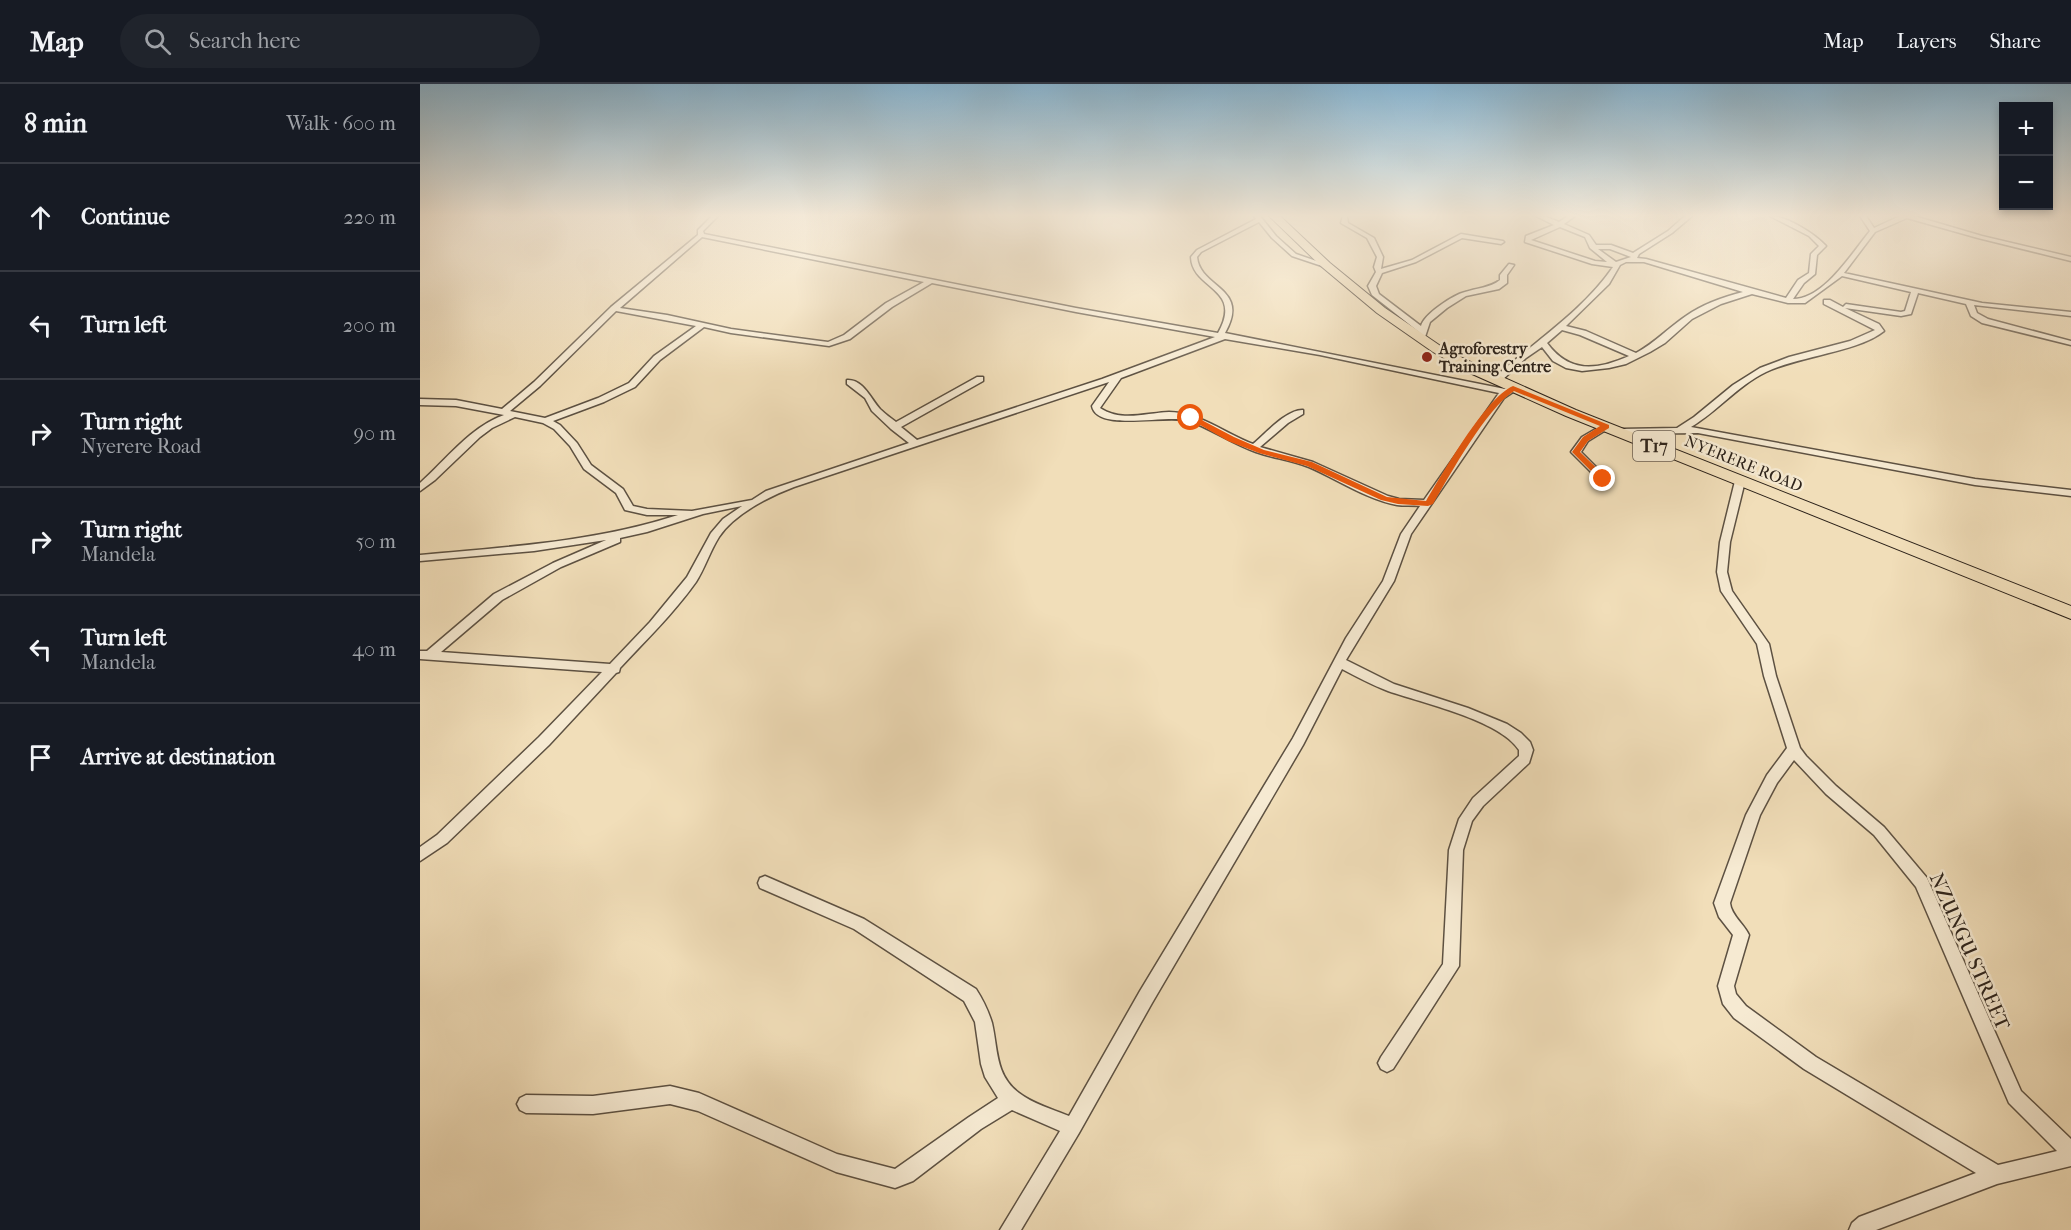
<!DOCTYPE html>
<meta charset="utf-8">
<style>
body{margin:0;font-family:"IM FELL French Canon",serif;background:#20242c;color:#f1f3f6}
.controls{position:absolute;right:18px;top:18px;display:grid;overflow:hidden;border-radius:0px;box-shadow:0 3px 9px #0003}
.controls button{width:54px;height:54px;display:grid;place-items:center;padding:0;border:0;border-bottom:2px solid #363941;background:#171b24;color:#f1f3f6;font:30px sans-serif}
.stop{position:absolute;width:18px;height:18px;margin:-14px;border:4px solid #ea580c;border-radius:50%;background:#fff}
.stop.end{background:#ea580c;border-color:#fff;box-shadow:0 2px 6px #0008}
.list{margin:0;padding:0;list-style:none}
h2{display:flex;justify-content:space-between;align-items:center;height:78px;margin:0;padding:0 24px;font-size:26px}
h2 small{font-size:20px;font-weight:400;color:#9ea1a6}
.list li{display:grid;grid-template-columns:39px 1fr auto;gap:18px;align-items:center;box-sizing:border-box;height:108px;padding:0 24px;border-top:2px solid #363941}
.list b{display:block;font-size:22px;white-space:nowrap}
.list p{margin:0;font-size:20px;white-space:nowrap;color:#9ea1a6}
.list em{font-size:20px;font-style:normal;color:#9ea1a6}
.icon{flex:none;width:33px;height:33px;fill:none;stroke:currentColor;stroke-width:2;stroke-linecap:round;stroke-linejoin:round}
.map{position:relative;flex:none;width:1651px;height:1146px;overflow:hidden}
header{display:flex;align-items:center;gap:36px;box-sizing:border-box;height:84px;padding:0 30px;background:#171b24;border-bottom:2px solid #363941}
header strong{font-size:28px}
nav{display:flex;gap:33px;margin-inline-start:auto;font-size:21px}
.search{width:420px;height:54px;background:#20242c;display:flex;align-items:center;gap:15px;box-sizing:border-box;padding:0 21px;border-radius:33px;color:#9ea1a6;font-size:22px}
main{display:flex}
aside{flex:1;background:#171b24}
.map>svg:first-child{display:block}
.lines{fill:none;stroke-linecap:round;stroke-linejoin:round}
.street-casing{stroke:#5d5142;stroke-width:3}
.primary-casing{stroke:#2c221a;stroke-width:2}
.street{fill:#f6ead2;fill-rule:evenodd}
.primary{fill:#f1deb9;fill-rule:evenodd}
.route{fill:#ea580c}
.poi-dot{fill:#8f2418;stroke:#f6ead2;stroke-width:2}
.labels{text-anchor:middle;stroke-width:5;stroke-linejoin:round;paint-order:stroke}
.far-poi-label{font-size:16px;font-weight:bold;fill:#2c221a;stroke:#f6ead2;text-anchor:start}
.far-street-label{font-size:16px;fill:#2c221a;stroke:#f6ead2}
.shield{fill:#f6ead2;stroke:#695e51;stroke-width:1.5}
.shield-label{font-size:18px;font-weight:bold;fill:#2c221a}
.street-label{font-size:20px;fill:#2c221a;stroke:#f6ead2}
</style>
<header>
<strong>Map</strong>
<div class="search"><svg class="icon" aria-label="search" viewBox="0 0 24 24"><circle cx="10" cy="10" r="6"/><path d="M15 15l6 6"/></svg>Search here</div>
<nav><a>Map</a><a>Layers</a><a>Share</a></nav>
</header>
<main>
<aside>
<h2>8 min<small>Walk · 600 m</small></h2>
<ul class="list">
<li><svg class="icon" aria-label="ahead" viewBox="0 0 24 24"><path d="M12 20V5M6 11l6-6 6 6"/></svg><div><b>Continue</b></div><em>220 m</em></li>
<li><svg class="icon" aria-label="left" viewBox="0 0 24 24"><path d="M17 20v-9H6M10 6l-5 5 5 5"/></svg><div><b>Turn left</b></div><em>200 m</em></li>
<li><svg class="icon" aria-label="right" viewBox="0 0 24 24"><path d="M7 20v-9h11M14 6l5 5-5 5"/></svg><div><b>Turn right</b><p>Nyerere Road</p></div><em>90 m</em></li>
<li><svg class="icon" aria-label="right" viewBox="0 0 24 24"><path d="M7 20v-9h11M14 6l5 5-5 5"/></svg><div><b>Turn right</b><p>Mandela</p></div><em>50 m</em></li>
<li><svg class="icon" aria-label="left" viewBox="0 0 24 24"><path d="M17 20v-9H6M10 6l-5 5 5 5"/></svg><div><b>Turn left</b><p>Mandela</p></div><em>40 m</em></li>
<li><svg class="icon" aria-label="arrive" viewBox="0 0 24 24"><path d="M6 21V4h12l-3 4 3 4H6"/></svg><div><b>Arrive at destination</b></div></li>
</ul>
</aside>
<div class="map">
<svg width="1651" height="1146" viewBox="0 0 1651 1146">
<rect width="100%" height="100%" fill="#f1deb9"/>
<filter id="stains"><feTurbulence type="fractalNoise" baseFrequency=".00333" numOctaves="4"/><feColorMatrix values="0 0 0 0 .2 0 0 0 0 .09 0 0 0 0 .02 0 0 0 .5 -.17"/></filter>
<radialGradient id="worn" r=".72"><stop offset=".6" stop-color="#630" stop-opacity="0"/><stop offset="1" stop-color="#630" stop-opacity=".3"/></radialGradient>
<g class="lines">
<!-- street casing -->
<g class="street-casing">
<g id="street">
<path d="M292,132H298L283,147L284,150L656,224L798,249C824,203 772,206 771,173L777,166L836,135L834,132H840L856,152L876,170L908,181L905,183L872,172L852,154L839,138L781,168L777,173C780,205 831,203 805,249L1085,305L1090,302H1096V306L1084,314L991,450L974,497L926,576L974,600L1048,624L1087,640L1101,649L1110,658L1113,666L1109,679L1063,722L1052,737L1043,766L1039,882L973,985L967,988L961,985L958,979L961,973L1023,880L1029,766L1039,735L1053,714L1099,672V666C1080,636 1002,619 968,607C952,601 937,593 922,585L883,661L732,919L659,1049L601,1146H580L640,1047L592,1026L561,1045L493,1097L475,1104L416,1088L278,1027L250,1020L173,1030L106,1029L100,1026L97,1020L100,1014L106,1011L173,1012L250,1002L279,1009L417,1070L475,1085L549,1033L578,1014L565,993L561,980L555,938L544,917L434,845L340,804L338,799L340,794L345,792L444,835L556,905C563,916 568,926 572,939C578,965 575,991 599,1009C613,1020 632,1025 649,1032L720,907L873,654L926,554L963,497L981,450L1000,422C992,421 984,422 977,421C946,415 917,395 889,383C872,376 853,374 836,368C813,360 793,346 770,337C750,329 677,349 672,322L689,298L374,403C350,412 314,430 299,453C290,467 285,484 276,498C254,529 226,556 200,584L199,588L196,589L129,661L27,759L0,777V763L17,751L119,653L182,588L0,575V567H7L74,510L133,479L186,456L114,467L0,477V471C87,463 175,458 258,431H227L205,426L196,409L164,385L150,362L134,345L123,339L95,333L72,344L60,353L15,396L0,407V399C26,376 50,343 84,331L36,322L0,321V315L36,316L82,325L114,298L191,223L278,151V146ZM282,153L504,198L466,219L424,251L408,258L311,245L247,231L200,224ZM512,199L656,228L795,253L682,295L497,356L481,343L563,297V293H557L476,338C471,334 465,330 460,325C451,315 443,295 427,296V300L445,314L452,327L471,345L489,359L346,407L332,416L272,427L227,425L213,422L203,405L171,381L157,359L140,341L133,337L184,318L215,303L240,276L284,243L311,249L409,262L430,255L472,223ZM196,227L276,242L234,272L209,299L178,314L125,334L90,327L120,302ZM805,255L900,271L1079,309L1004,416L979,415L968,412L893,378L840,363L868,339L883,330V326C867,325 845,350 833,360C806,350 779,328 749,328C726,329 701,338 680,324L701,294ZM322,422L303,435L291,449L267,493L230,538L190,580L21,568L82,516L141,483L200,458V454L227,448L283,430Z"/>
<path d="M923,132H927L928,139L954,154L963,173L961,185L992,176L1041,150L1083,157L1084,158L1081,160L1042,154L996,178L962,189L956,202L959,210L1001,242C1004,230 1033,211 1045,208C1057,204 1070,204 1080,196V191L1089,180L1094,181L1087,191V199L1079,205L1046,212L1027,224L1010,238L1004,256H998L999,248L952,211L948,202L956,188L954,183L957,173L947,154L921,139Z"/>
<path d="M1116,132H1124L1139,138L1148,132H1155L1144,140L1169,151L1176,161H1191L1213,169L1248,147L1265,132H1272L1252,149L1219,170L1217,174L1226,175L1366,214L1378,196L1389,189L1391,170L1399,162L1389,152L1350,132C1367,132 1395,150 1406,162L1397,171L1395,190L1384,199L1373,215C1404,215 1432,169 1450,147L1440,132H1446L1454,144L1480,132H1494L1562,152L1651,173V177L1558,154L1487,134L1455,148L1424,189L1562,219L1651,228V232L1554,221L1557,229L1568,235L1651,257V261L1562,239L1551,232L1546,220L1498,209L1491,230L1481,232L1425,224L1459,240L1464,247C1438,268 1379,272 1346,288C1317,302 1298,327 1271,343L1555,395L1651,406V412L1555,401L1278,349L1198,350L1196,348L1201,345L1257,344L1274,333L1313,301L1340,284L1369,273L1430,257L1455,246L1404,220V216H1410L1423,223L1426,220L1481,228L1485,227L1491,208L1422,192L1385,219H1368L1332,210L1301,220L1272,235L1245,259L1230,268L1206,280L1189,284L1162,287L1146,284L1133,277L1122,263L1106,274L1080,298H1074V294C1115,257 1161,229 1193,183L1172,180L1105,158L1106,152L1134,141ZM1140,143L1165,153L1170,164L1187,178L1175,177L1111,156ZM1178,165H1190L1211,173L1196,178ZM1206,178H1224L1323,208C1303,213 1283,220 1266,232C1248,244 1235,259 1216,269L1166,247L1146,242L1189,200L1200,181ZM1142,246L1160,251L1209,272C1177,286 1150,290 1127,259Z"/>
<polygon points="1186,339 1190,342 1189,344 1168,357 1161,368 1186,393 1186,397 1180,397 1151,368 1162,353"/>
<path d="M1320,394L1325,397L1310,458L1307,488L1312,507L1349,560L1356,592L1380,664L1386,672L1416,702L1464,743L1507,794L1601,1007L1651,1055V1082L1577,1100L1456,1146H1429L1432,1139L1439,1133L1556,1089L1384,985L1314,934L1303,920L1298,902L1313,851L1299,833L1294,819L1326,731L1347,691L1367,664L1344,592L1337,560L1301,507L1297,488L1300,458L1315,397ZM1374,676L1406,710L1454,751L1496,803L1589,1019L1637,1067L1578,1081L1396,973L1326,922L1316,910L1314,902L1329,851C1324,840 1311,831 1310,819L1340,731L1357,699Z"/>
</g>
</g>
<!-- primary casing -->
<g class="primary-casing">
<polygon id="primary" points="849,132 860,132 910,179 965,224 1022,263 1060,283 1156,326 1651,522 1651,535 1146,332 1050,289 1013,268 957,229 902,183"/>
</g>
<!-- street -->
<use href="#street" class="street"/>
<!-- primary -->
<use href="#primary" class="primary"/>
</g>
<!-- sky -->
<linearGradient id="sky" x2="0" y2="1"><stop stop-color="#89b7d4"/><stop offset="0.45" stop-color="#f9f0e0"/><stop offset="1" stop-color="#f9f0e0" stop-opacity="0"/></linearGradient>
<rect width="1651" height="292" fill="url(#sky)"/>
<!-- route -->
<path class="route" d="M1093,302L1189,341V344L1168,357L1160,368L1186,393V396H1180L1152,368L1163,353L1180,342L1094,307C1066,325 1031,389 1013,420L1008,422L978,420L961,416L887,382L839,369L808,357L768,334L774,332L814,353L844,366L892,378L967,413L1006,417C1023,389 1065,314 1093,302Z"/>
<!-- markers -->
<circle class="poi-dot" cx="1007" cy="273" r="6"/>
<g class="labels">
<!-- far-poi labels -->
<g class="far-poi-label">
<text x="1019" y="270">Agroforestry<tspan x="1019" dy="18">Training Centre</tspan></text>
</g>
<!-- far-street labels -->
<g class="far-street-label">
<text transform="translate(1324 379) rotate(22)" y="6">NYERERE ROAD</text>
</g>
<!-- shield labels -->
<rect class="shield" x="1213" y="347" width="42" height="30" rx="4.5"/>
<g class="shield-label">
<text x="1234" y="368">T17</text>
</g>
<!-- street labels -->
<g class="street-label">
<text transform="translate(1550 867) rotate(66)" y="7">NZUNGU STREET</text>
</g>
</g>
<rect width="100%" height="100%" filter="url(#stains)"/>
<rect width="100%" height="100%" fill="url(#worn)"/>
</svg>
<div class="controls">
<button>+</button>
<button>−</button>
</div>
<div class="stop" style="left:771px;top:334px"></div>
<div class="stop end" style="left:1183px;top:395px"></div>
</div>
</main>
